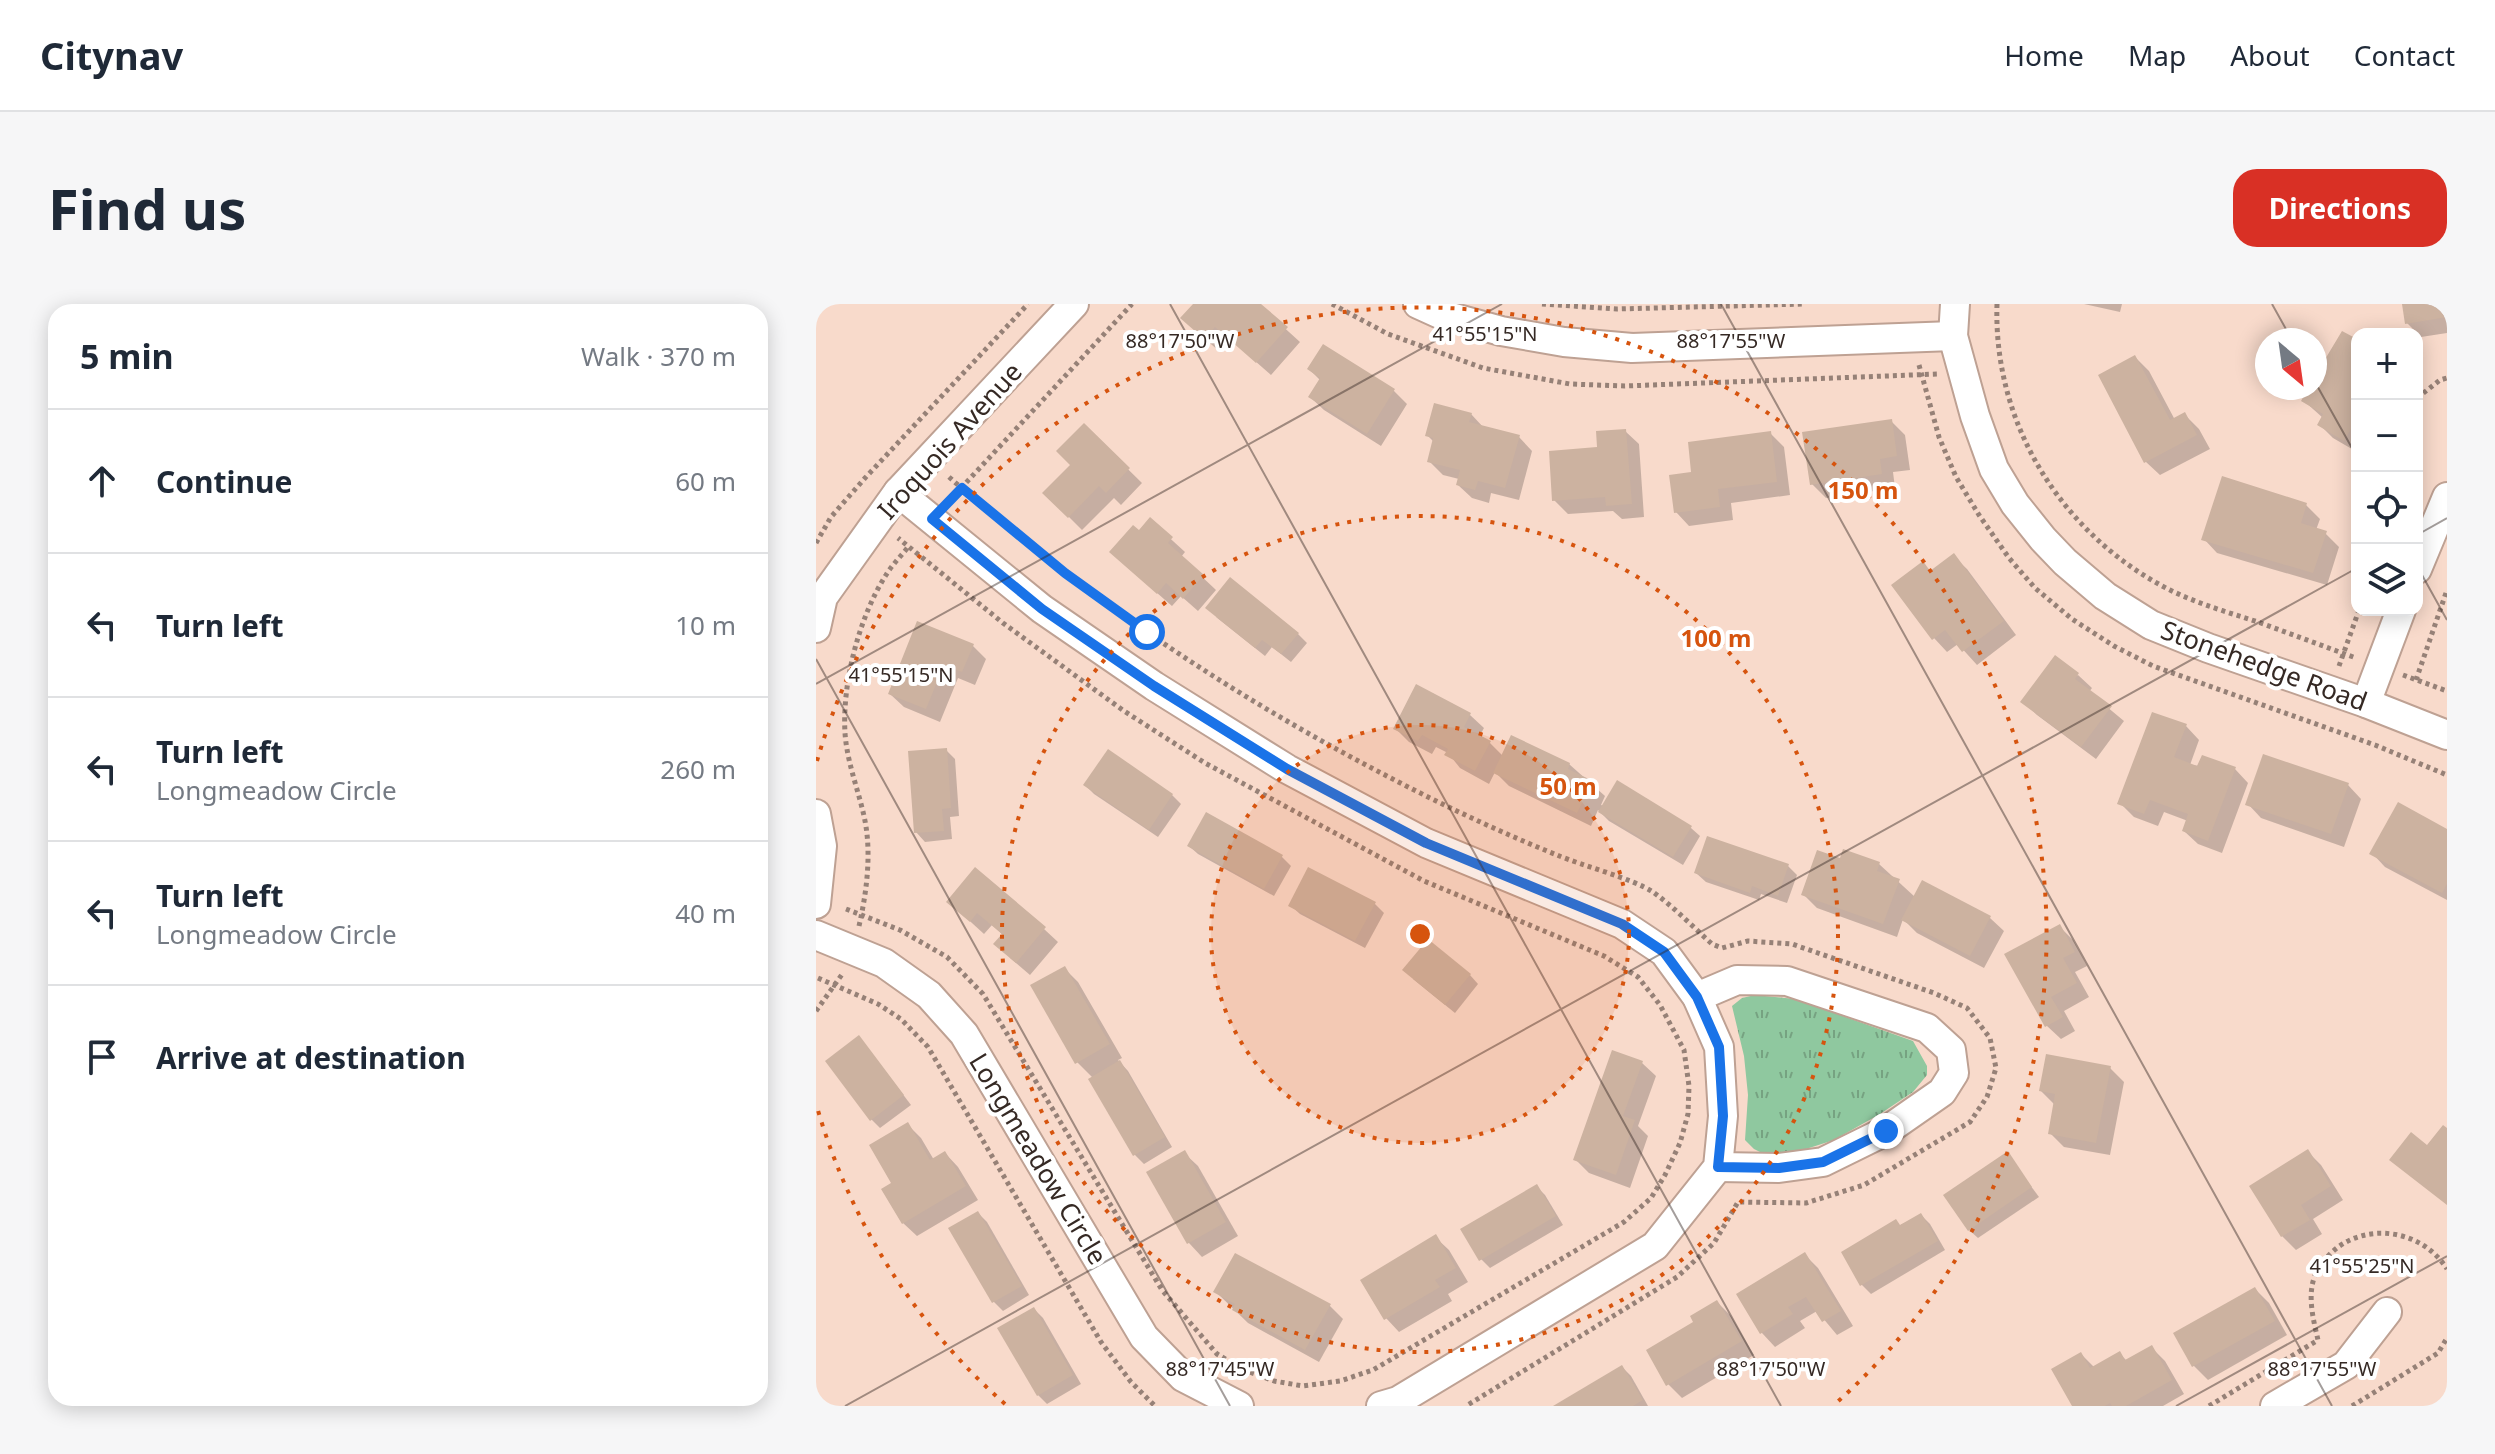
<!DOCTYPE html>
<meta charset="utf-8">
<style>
body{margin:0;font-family:"Noto Sans",sans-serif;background:#f6f6f7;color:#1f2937}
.controls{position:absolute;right:24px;top:24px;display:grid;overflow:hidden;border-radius:16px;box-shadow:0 4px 20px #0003}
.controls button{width:72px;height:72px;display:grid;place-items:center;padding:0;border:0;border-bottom:2px solid #e0e1e3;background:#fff;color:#1f2937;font:40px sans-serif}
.compass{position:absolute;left:1439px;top:24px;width:72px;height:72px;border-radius:50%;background:#fff;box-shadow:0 4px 20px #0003;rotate:151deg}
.stop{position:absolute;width:24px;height:24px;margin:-18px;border:6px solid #1a73e8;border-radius:50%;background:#fff}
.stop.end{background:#1a73e8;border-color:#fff;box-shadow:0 2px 8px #0008}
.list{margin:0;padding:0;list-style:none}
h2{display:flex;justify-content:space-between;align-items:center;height:104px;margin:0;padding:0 32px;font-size:34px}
h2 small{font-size:26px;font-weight:400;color:#747a83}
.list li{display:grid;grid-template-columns:52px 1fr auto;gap:24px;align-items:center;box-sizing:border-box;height:144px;padding:0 32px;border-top:2px solid #e0e1e3}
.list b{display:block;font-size:30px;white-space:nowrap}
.list p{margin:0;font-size:26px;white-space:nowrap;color:#747a83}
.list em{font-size:26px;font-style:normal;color:#747a83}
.icon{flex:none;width:44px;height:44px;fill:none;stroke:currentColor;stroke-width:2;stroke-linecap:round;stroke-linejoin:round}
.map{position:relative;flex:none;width:1631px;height:1102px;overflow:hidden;border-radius:24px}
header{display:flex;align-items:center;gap:48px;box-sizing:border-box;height:112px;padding:0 40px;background:#fff;border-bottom:2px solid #e0e1e3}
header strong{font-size:38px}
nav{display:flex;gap:44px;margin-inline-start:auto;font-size:28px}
.intro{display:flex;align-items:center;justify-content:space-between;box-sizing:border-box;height:192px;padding:0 48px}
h1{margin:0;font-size:56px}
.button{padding:20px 36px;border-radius:24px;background:#d93025;color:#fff;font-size:28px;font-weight:700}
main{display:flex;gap:48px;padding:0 48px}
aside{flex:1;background:#fff;border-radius:24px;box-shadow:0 4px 20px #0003}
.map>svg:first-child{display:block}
.grass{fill:url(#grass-tufts)}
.shadow{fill:#0003}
.building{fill:#ccb2a0}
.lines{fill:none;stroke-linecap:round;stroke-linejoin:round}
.minor-casing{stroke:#bea193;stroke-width:32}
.path{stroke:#968177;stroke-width:5;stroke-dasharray:4 4;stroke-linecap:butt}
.minor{stroke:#fff;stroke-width:28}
.route{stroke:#1a73e8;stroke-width:10}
.ticks{fill:none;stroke:#352924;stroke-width:2;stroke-opacity:0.45}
.ring{fill:none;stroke:#d6540e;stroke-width:4;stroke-dasharray:4 8}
.labels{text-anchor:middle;stroke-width:8;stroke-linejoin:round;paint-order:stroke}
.street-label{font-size:26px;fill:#352924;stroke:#fff}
.ticks-label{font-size:20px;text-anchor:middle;fill:#352924;stroke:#fff;stroke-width:8;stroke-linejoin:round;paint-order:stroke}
.centre{fill:#d6540e;stroke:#fff;stroke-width:4}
.ring-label{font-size:24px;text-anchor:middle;font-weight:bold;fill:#d6540e;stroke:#fff;stroke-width:8;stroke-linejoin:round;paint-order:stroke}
</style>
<header>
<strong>Citynav</strong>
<nav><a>Home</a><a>Map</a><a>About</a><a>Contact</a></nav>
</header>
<div class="intro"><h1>Find us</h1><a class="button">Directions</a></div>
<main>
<aside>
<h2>5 min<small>Walk · 370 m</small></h2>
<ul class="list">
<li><svg class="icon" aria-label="ahead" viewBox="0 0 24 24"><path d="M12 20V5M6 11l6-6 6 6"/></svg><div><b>Continue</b></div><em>60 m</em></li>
<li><svg class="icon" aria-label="left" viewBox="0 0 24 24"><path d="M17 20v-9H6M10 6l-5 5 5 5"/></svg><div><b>Turn left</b></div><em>10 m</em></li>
<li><svg class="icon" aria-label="left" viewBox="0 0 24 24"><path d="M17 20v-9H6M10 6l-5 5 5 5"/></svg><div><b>Turn left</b><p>Longmeadow Circle</p></div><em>260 m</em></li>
<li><svg class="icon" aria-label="left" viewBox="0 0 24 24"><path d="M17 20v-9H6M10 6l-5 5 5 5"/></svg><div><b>Turn left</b><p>Longmeadow Circle</p></div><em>40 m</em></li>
<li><svg class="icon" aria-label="arrive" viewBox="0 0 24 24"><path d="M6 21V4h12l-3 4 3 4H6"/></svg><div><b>Arrive at destination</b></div></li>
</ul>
</aside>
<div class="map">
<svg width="1631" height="1102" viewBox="0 0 1631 1102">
<defs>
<pattern id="grass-tufts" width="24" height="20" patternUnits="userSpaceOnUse" patternTransform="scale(2)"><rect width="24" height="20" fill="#8fc89f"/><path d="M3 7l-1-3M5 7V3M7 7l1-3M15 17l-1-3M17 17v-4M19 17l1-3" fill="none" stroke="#76a281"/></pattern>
</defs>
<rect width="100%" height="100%" fill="#f8dacb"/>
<!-- grass -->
<polygon class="grass" points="939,691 979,695 1097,737 1111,762 1111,771 1097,788 1064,810 1018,836 990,845 961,850 946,849 938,845 929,836 932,791 928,752 916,702 926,694"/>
<!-- shadow -->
<g class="shadow">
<polygon points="379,0 442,0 484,38 455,71 414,35 403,47 381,28"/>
<polygon points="1268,0 1306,0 1304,8"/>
<polygon points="1588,0 1631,0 1631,29 1605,33 1591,19"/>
<polygon points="1541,38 1541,148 1517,134 1503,120 1507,114 1487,96 1494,84 1499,84 1499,76"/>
<polygon points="1319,53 1333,67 1359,116 1369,111 1383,125 1394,145 1344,171 1330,158"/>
<polygon points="493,65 578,87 591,100 565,142 508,106 494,93 504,76"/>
<polygon points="655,110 668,124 703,133 716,147 703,196 675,189 673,199 656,194 642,181 643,175 627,171 613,157 618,138 612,132"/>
<polygon points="1075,117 1089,131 1094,166 1077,168 1079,184 1010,194 996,180"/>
<polygon points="268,122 326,179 305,201 298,194 266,226 229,189 257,161"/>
<polygon points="809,127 823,140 828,213 806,215 797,207 752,210 738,196 783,145"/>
<polygon points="954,129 968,143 974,191 915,199 917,216 873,222 860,208 877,170"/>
<polygon points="1490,201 1504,215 1500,226 1509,229 1523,243 1511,281 1401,249 1388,235"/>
<polygon points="334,216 369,248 365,253 400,286 382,307 365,292 356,302 309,261 323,229"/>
<polygon points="1137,252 1151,265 1200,331 1161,361 1142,340 1131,348 1118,334 1107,260 1116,268"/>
<polygon points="400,313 482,330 491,339 475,358 456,343 449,352"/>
<polygon points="156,341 170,355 159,381 142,374 124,418 88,403 74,390"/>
<polygon points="1262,371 1276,384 1273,388 1308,417 1280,455 1221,411 1207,398"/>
<polygon points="654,411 668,424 663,433 674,439 687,452 753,460 789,492 785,501 788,502 875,524 884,532 867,561 793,517 782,506 775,522 693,482 679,468 673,480 644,464 632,449 620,443 616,450 593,438 579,424"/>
<polygon points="1370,422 1383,436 1374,461 1419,465 1432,479 1406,549 1382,540 1368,527 1372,517 1348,508 1342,522 1318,513 1304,499"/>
<polygon points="130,446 139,455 143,512 134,513 136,535 109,538 100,528"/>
<polygon points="269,481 356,491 365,500 342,533 278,490"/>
<polygon points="1532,481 1545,495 1528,543 1445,514 1432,500"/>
<polygon points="390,511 466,553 475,562 458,592 382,550 373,542"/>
<polygon points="1631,527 1631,596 1569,563 1556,549"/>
<polygon points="1025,557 1063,560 1099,593 1106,579 1174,614 1188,627 1168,664 1101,629 1087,615 1081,633 1001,604 987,590"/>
<polygon points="972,562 981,571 971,599 945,590 943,596 890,578 880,569"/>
<polygon points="133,598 228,625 242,638 214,671 194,654 187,631 176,621 168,630"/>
<polygon points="559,600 568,609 549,644 484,610 475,602"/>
<polygon points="1243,622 1257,636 1271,662 1259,668 1273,693 1248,707 1259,727 1245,735 1231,722"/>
<polygon points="248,664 262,678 306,754 302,756 312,767 356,843 328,860 319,851 277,774 261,758"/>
<polygon points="654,671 662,680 639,709 597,675"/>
<polygon points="51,743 95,801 64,824 55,815"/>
<polygon points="826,759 840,772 822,822 832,832 814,884 773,869 759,855"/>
<polygon points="1294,764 1308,778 1294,851 1248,843 1234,829 1239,801 1225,787"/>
<polygon points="92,821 105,834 118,856 129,849 142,863 162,896 101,932 87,919 77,879"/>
<polygon points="1492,848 1505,861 1527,896 1497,915 1506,930 1480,946 1466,932"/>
<polygon points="368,849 382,862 422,932 386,953 373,939"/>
<polygon points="1191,850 1223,893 1162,934 1153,926"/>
<polygon points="720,882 729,891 747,921 674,964 665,955"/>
<polygon points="162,909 171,918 213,991 187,1007 178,998"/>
<polygon points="1105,911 1114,920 1129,946 1055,990 1046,981 1027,949"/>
<polygon points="619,933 633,946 652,978 632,990 636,997 583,1028 570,1014"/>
<polygon points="988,950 1002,964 1037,1022 1021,1031 1001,1007 984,1017 989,1024 959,1043 946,1029 922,990"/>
<polygon points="1439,985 1453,999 1471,1031 1392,1076 1378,1062 1360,1030"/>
<polygon points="400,988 513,1001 527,1015 503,1058 432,1019"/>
<polygon points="901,998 915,1012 938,1051 866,1094 852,1080 880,1019"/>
<polygon points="218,1005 227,1014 265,1080 231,1100 222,1091"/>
<polygon points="1335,1043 1349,1057 1368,1090 1347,1102 1258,1102 1265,1050 1279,1064 1304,1050 1311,1057"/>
<polygon points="806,1063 815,1072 832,1102 741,1102"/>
</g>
<!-- building -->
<g class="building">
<polygon points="377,0 445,0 472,23 440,59 399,23 388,35 364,14"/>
<polygon points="1586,0 1631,0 1631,13 1589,20"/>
<polygon points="1526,27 1541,35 1541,115 1528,137 1501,121 1507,110 1485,97 1492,84 1499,84 1499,72"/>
<polygon points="507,40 579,85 551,130 492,93 504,74 491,65"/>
<polygon points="1319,51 1354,116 1369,108 1381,131 1328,159 1282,71"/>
<polygon points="618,99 656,109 653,118 704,131 689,184 662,177 659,186 640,181 644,166 611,158 617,134 609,132"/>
<polygon points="1076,115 1081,152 1064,155 1066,170 994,181 986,128"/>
<polygon points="268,119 314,164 290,189 283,182 252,214 226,189 254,161 240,147"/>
<polygon points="810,125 816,200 790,202 789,193 736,197 733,147 781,143 780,127"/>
<polygon points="955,127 961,178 902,185 904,203 858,209 853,171 875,168 872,138"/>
<polygon points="1406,172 1491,199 1485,219 1511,227 1497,269 1385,236"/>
<polygon points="334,213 357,233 352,239 388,271 367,295 350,279 341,290 293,248 317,221 323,226"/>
<polygon points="1138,249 1188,317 1146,348 1129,326 1116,336 1075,281 1107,257 1114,267"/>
<polygon points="414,273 483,329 465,350 446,336 439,344 389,304"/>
<polygon points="101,317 158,340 146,368 128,361 110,405 72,390"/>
<polygon points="1239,351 1263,369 1259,375 1296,402 1265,443 1204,398"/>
<polygon points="600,380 655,409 648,423 675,437 659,467 628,451 632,445 606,431 602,437 577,425"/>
<polygon points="1336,408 1371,420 1358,453 1381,462 1386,451 1420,463 1392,537 1366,527 1372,510 1334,496 1328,510 1301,500"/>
<polygon points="695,431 754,459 752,465 777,477 761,509 677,469"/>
<polygon points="131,444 135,504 126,505 128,527 98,529 92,447"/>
<polygon points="292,445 357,490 333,526 267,481"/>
<polygon points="1447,450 1533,479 1515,530 1429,501"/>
<polygon points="801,476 876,522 857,553 782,508"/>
<polygon points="1582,498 1631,525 1631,580 1626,589 1553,550"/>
<polygon points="390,508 467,551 448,585 371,542"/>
<polygon points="891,532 973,560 962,592 936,582 934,589 878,569"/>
<polygon points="1027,545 1064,558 1061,567 1084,575 1067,620 985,591 1001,546 1024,554"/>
<polygon points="159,563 230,623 200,659 177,640 186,630 161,609 154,618 130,598"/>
<polygon points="492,563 560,598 539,637 472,602"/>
<polygon points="1106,576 1175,612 1154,652 1085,616"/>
<polygon points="1244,620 1259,648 1247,654 1261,679 1235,693 1247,713 1229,723 1188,650"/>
<polygon points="612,635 655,670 629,701 586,666"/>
<polygon points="249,662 294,740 259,760 214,681"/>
<polygon points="43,731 88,791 54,817 9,757"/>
<polygon points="796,746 827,757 807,812 819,816 800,871 757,856"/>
<polygon points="1230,750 1295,762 1280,839 1232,830 1239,790 1223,787"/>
<polygon points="304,756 349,833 317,852 272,775"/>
<polygon points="92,818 114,856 129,847 150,882 86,920 65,885 75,879 53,841"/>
<polygon points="1627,821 1631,824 1631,901 1573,856 1595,828 1611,841"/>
<polygon points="1492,845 1515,882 1485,901 1494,916 1465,933 1433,882"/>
<polygon points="369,846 410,918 371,940 330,868"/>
<polygon points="1192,847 1216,883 1152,927 1127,891"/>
<polygon points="721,880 740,912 663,957 644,925"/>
<polygon points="162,907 206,982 176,999 132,924"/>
<polygon points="1105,909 1122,937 1044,982 1025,948 1080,915 1084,921"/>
<polygon points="620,930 640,964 619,976 624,983 568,1016 544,976"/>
<polygon points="989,948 1025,1007 1006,1018 990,993 972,1003 977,1010 944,1030 920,990"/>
<polygon points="419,949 515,1000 489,1046 416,1006 419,1000 397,988"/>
<polygon points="1439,983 1459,1017 1376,1063 1357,1029"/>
<polygon points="901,996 926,1037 850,1082 830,1046 877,1018 874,1012"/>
<polygon points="218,1003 257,1071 221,1092 181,1024"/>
<polygon points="1336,1041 1356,1076 1310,1102 1296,1102 1294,1099 1289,1102 1256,1102 1235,1065 1265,1048 1274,1064 1304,1047 1309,1056"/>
<polygon points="806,1061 827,1096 817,1102 737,1102"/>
</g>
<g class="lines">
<!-- minor casing -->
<g class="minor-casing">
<g id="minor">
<polyline points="602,0 624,10 685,27 748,38 816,44 1137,32"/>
<polyline points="1139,0 1137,32 1159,112 1178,165 1199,200 1227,235 1249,258 1289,292 1335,321 1392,344 1550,399 1631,431"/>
<polyline points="82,188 226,305 338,382 471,465 610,539 806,620 848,648 881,693 903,743 907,812 902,863 839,942 582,1097 565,1102"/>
<polyline points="1601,265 1631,193"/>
<polyline points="0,324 7,293 82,188 258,0"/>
<polyline points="1550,399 1585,306"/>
<polyline points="0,510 6,542 0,600"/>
<polyline points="0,631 68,659 113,691 148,730 328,1033 367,1073 423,1102"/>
<polyline points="881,693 921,676 971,677 1111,724 1135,746 1138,769 1126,788 1070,827 1007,858 963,864 902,863"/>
<polyline points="1459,1102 1530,1061 1571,1008"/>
</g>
</g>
<!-- path -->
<g class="path">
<polyline points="516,0 572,30 667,64 754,80 809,82 1122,70"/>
<polyline points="726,0 801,5 989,0"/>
<path d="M1181,0C1177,119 1245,229 1350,284C1379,299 1411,308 1442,318C1475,330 1507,342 1540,354"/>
<polyline points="1103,61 1123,133 1140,173 1163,211 1193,254 1219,284 1256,315 1298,342 1337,362 1559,441 1631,471"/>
<polyline points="1601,94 1624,76 1631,74"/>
<path d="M133,173C259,285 401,382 550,461C612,494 676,525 741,551C767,562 815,574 837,588C858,603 877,623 896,640L906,644L932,637L976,640L1118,689L1151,704L1174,734L1180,764L1171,793L1154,818L1048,881L990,899L922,898L898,939L861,973L650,1102"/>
<polyline points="134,196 316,0"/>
<polyline points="0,239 15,213 49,174 212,0"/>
<polyline points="1523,362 1543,306"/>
<polyline points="1587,371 1631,387"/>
<polyline points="1600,376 1631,286"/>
<polyline points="30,605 84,626 131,653 167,690 346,986 401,1050 428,1066 458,1077 487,1082 524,1077 557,1066 808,918 835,894 849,871 864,839 872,810 873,782 868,746 844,701 822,673 788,652 608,577 389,459 308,407 187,319 82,234"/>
<path d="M43,622C51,587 56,547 48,512C42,485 31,458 29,429C26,379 43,313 70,271C76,261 85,252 93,242"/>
<polyline points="2,674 62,700 85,715 112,743 285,1038 315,1078 339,1102"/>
<polyline points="0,707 27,669"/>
<path d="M1393,1102L1502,1036C1497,1014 1489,985 1503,964C1532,916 1602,919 1631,965"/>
<polyline points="1536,1102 1622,1049 1631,1034"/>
</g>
<!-- minor -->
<use href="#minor" class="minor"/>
</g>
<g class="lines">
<!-- route -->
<polyline class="route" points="331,328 249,269 146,184 116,215 226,305 338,382 471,465 610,539 806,620 848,648 881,693 903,743 907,812 902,863 963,864 1007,858 1070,827"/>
</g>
<!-- ticks -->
<path class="ticks" d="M354,0L965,1102M905,0L1516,1102M1456,0L1476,36M1499,78L1541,153M1601,231L1631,214M1601,262L1631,316M0,355L414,1102M0,380L686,0M29,1102L1541,264M1360,1102L1631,952"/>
<!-- distance rings -->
<circle cx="604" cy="630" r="209" fill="#d6540e" fill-opacity=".12"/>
<g class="ring">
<circle cx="604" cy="630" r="209"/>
<circle cx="604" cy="630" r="418"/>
<path d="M189 1100A627 627 0 0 1 1 803M1 457A627 627 0 1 1 1019 1100"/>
</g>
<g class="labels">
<!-- street labels -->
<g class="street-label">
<text transform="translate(134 137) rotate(-48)" y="9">Iroquois Avenue</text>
<text transform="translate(1448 362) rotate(20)" y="9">Stonehedge Road</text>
<text transform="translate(222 855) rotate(59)" y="9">Longmeadow Circle</text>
</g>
</g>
<g class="ticks-label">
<text x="669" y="37">41°55'15"N</text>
<text x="364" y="44">88°17'50"W</text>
<text x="915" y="44">88°17'55"W</text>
<text x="85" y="378">41°55'15"N</text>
<text x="1546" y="969">41°55'25"N</text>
<text x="404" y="1072">88°17'45"W</text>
<text x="955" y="1072">88°17'50"W</text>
<text x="1506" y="1072">88°17'55"W</text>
</g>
<circle cx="604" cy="630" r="12" class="centre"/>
<g class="ring-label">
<text x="1047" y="195">150 m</text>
<text x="900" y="343">100 m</text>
<text x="752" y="491">50 m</text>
</g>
</svg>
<div class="controls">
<button>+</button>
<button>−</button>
<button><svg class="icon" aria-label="locate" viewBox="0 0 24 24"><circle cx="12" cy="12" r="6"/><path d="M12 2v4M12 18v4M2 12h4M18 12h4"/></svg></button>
<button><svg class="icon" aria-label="layers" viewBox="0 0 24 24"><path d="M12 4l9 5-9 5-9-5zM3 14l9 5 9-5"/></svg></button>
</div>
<svg class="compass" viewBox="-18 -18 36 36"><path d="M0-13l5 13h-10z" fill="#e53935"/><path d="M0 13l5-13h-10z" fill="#747a83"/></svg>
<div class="stop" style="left:331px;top:328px"></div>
<div class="stop end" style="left:1070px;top:827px"></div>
</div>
</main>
